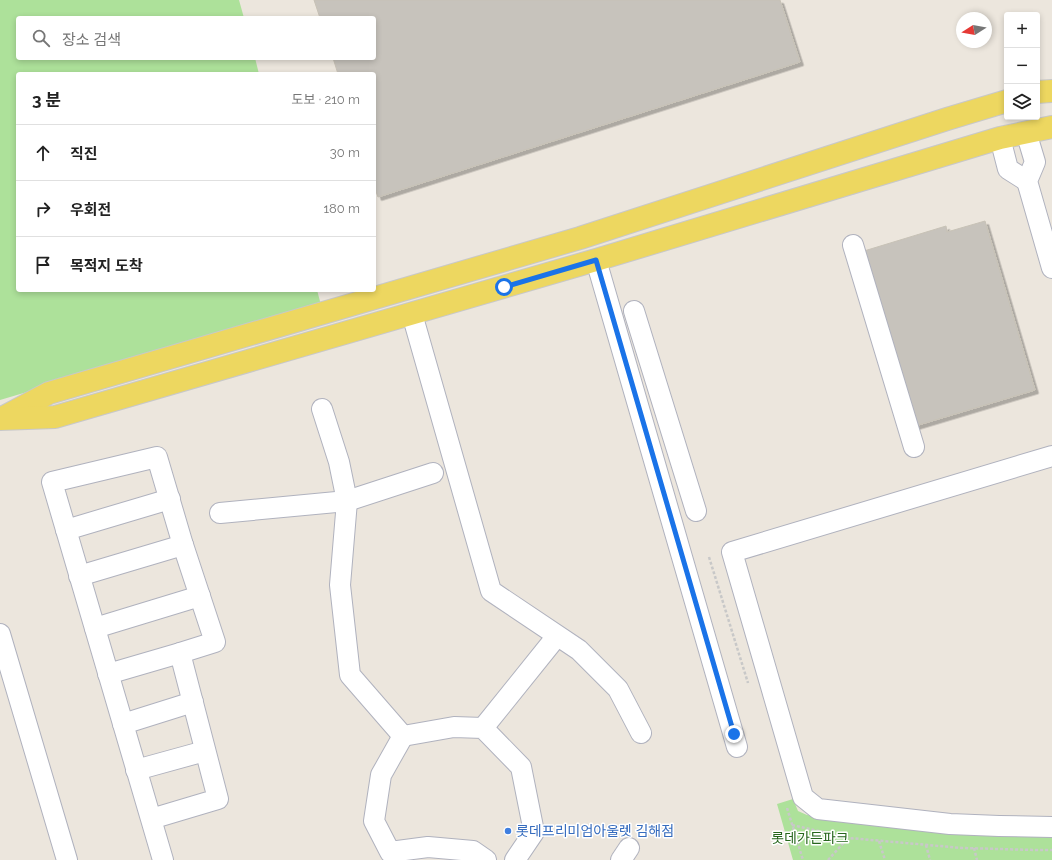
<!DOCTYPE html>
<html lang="ko">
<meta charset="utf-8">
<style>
body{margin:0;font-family:Raleway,"Noto Sans KR",sans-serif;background:#f6f6f6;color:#222}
.controls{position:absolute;right:12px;top:12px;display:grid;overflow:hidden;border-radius:4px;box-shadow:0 2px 6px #0003}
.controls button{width:36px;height:36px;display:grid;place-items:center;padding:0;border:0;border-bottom:1px solid #e0e0e0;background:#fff;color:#222;font:20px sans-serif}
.compass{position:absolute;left:956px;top:12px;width:36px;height:36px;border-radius:50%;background:#fff;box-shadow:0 2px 6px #0003;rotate:259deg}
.stop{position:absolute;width:12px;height:12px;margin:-9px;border:3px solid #1a73e8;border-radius:50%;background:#fff}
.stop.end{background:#1a73e8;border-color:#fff;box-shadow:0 1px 4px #0008}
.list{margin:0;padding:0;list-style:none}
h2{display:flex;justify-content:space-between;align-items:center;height:52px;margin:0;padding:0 16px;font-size:17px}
h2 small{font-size:13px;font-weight:400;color:#767676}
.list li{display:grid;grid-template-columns:26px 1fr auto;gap:12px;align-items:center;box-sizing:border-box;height:56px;padding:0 16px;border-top:1px solid #e0e0e0}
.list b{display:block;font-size:15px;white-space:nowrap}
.list em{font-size:13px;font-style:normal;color:#767676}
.icon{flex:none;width:22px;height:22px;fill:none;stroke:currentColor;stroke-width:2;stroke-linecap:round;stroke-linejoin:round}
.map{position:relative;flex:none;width:1052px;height:860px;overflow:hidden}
.search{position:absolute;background:#fff;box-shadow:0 2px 6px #0003;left:16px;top:16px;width:360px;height:44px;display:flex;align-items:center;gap:10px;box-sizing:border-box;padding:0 14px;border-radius:4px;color:#767676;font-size:15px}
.panel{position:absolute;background:#fff;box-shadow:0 2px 6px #0003;left:16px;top:72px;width:360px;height:220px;border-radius:4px}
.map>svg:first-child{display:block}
.green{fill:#ade19a}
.building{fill:#c7c3bc;stroke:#c7c2b6;filter:url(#shadow)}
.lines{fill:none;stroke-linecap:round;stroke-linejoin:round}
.minor-casing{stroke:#b0b2be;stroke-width:22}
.major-casing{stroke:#c8c8c8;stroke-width:24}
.path{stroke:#c8c8c8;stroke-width:2.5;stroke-dasharray:3 2;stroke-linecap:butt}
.minor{stroke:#fff;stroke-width:20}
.major{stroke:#edd760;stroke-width:22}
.route{stroke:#1a73e8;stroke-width:5}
.shop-dot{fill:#3f7fe0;stroke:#fff;stroke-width:1.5}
.labels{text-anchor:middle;stroke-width:3;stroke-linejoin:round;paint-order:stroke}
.shop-label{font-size:14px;fill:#366cbe;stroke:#fff;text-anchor:start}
.park-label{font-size:14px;fill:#26661c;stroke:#fff}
</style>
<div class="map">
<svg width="1052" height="860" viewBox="0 0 1052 860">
<defs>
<filter id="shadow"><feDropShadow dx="3.5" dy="3.5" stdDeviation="0" flood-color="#0004"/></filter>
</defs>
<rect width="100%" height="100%" fill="#ece6dd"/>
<!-- green -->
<g class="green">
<polygon points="0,0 239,0 244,18 18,18 18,58 255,58 259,74 18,74 18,290 317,290 321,305 0,400"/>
<polygon points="793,799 798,811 807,815 932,832 1019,837 1052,836 1052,860 793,860 777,804"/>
</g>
<!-- building -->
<g class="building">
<polygon points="314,0 780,0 800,62 378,197 374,186 374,74 338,74 333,58 374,58 374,18 320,18"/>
<polygon points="985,221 1035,390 915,426 864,251 946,226 947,232"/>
</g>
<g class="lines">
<!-- minor casing -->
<g class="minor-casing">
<g id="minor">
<polyline points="1026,132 1035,162 1027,181 1052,268"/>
<polyline points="1000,138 1008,169 1027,181"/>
<polyline points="853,245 914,447"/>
<polyline points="596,260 737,747"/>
<polyline points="634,311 696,511"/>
<polyline points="412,314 491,591 579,650 618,689 641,733"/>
<polyline points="322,409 339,462 347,501 340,585 350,675 403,736 454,727 483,728 521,767 534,832 515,860"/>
<polyline points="1052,456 732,552 803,797 818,809 950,824 999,826 1052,827"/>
<polyline points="220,513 347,501 433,473"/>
<polyline points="66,530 170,499"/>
<polyline points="79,576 183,545"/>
<polyline points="95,628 200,596"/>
<polyline points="0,634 67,860"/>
<polyline points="108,674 180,653"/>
<polyline points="123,724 193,702"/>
<polyline points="483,728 553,641"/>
<polyline points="403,736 381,775 374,821 390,852 428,847 473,851 486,860"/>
<polyline points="136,770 205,751"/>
<polyline points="151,819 218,799 180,653 215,642 183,545 157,457 52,482 163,860"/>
<polyline points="621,860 629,848"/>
</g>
</g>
<!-- major casing -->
<g class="major-casing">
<g id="major">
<polyline points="1037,92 1052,91"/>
<polyline points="4,417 49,393 580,238 947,119 1007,101"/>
<polyline points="0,419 55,417 596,260 1000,138 1052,127"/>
</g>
</g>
<!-- path -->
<g class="path">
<polyline points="709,557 748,683"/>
<polyline points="787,808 803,860"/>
<polyline points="792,825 849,838 962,848 1036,850 1052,850"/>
<polyline points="879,841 885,860"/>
<polyline points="926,845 930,860"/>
<polyline points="974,848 977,860"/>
<polyline points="828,860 848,838"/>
</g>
<!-- minor -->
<use href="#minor" class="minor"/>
<!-- major -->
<use href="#major" class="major"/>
</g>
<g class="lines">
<!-- route -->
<polyline class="route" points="504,287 596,260 734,734"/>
</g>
<!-- markers -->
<circle class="shop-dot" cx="508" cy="831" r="4"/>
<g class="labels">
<!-- shop labels -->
<g class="shop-label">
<text x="516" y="836">롯데프리미엄아울렛 김해점</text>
</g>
<!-- park labels -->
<g class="park-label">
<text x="810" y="843">롯데가든파크</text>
</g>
</g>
</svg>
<div class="controls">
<button>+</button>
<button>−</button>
<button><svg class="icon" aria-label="layers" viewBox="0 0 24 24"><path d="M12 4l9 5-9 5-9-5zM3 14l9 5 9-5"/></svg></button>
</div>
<svg class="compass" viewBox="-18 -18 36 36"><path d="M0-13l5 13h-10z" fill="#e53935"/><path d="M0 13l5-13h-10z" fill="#767676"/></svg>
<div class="stop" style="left:504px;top:287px"></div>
<div class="stop end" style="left:734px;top:734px"></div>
<div class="search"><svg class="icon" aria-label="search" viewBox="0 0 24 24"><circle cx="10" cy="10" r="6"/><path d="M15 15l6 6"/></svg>장소 검색</div>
<section class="panel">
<h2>3 분<small>도보 · 210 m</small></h2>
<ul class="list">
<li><svg class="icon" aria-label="ahead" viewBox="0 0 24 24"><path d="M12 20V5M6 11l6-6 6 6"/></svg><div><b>직진</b></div><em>30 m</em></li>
<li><svg class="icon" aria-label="right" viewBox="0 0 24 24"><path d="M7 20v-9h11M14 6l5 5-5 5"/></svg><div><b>우회전</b></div><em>180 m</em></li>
<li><svg class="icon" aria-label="arrive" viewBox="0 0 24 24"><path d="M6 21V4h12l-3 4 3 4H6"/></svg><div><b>목적지 도착</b></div></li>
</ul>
</section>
</div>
